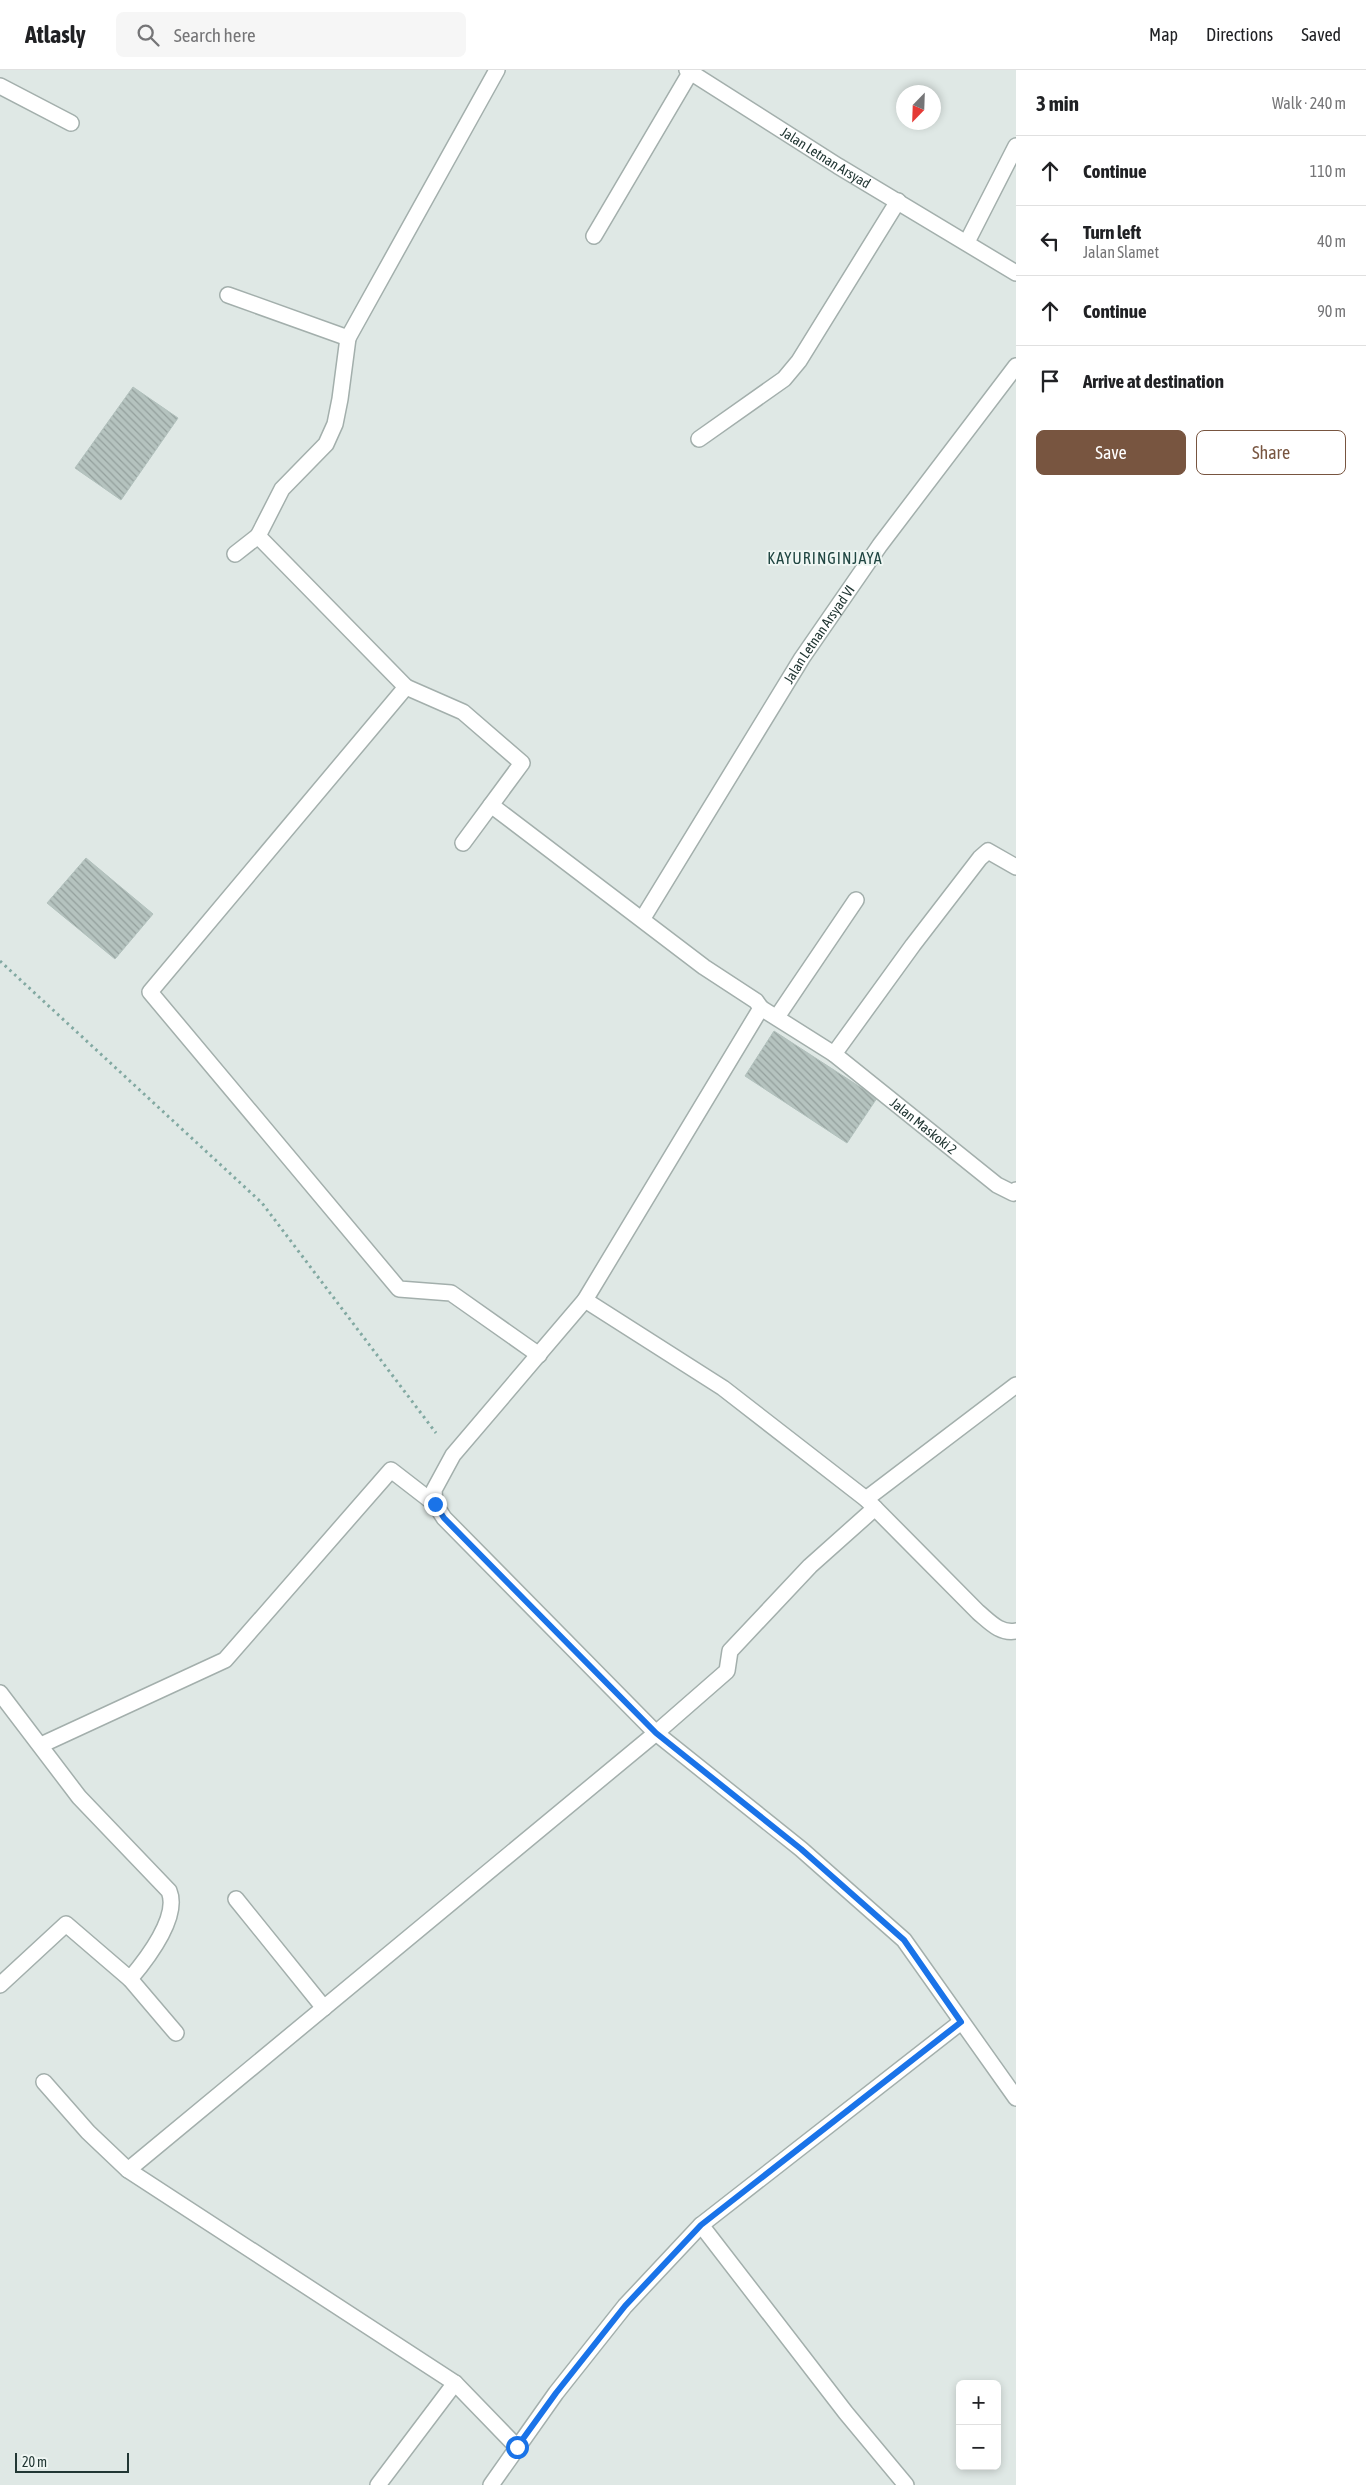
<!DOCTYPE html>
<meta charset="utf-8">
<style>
body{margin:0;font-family:"Asap Condensed",sans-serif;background:#f6f6f6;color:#202124}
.controls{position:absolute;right:15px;bottom:15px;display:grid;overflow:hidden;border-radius:8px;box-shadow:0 2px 8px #0003}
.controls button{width:45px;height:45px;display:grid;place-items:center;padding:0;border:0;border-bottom:1px solid #e0e0e0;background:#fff;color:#202124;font:25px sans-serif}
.compass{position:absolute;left:896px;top:15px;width:45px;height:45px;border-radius:50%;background:#fff;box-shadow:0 2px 8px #0003;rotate:203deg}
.scale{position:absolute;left:15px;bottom:12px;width:114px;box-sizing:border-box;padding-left:5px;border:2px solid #223734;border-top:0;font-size:14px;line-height:18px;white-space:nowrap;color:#223734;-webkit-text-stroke:4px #eff6f3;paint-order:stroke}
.stop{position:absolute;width:15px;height:15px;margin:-11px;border:4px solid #1a73e8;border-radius:50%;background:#fff}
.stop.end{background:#1a73e8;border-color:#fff;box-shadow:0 1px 5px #0008}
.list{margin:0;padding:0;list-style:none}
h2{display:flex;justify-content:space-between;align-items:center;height:65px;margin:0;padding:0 20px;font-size:21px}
h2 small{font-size:16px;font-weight:400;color:#757577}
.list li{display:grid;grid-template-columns:32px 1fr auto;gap:15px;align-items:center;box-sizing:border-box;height:70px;padding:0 20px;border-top:1px solid #e0e0e0}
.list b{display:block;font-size:19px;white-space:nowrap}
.list p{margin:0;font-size:16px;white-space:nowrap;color:#757577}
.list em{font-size:16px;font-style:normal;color:#757577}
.actions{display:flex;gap:10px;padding:15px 20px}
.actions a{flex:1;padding:11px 0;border:1px solid #785540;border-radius:8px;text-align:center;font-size:18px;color:#785540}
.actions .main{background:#785540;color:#fff}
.icon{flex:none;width:28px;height:28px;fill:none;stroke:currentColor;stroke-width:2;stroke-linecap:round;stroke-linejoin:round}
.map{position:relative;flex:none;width:1016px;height:2415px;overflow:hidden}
header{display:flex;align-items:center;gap:30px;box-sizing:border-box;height:70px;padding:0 25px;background:#fff;border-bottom:1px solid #e0e0e0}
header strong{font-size:24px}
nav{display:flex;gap:28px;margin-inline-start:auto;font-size:18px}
.search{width:350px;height:45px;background:#f6f6f6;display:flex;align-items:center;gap:12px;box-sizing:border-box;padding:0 18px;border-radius:8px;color:#757577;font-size:19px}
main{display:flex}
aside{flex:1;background:#fff}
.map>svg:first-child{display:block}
.building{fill:url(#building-back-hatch);stroke:#b2c1bd}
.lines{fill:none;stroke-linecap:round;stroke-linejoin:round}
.minor-casing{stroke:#a3afac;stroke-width:18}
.path{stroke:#82a9a2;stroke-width:3;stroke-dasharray:2.5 4;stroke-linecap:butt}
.minor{stroke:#fff;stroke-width:15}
.route{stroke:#1a73e8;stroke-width:6}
.labels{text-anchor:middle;stroke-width:4;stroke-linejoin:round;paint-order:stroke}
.street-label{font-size:14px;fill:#223734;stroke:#eff6f3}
.quarter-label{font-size:16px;letter-spacing:1px;fill:#204642;stroke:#eff6f3}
</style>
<header>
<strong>Atlasly</strong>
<div class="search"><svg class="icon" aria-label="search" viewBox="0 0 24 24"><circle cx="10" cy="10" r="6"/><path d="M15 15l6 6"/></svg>Search here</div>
<nav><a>Map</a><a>Directions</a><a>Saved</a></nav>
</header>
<main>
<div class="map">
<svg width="1016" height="2415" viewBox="0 0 1016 2415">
<defs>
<pattern id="building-back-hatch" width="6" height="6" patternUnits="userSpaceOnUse" patternTransform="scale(1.25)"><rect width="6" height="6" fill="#b5c3bf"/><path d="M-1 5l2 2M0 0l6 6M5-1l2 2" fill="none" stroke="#939f9c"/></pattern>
</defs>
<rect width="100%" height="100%" fill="#dfe8e5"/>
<!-- building -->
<g class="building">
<polygon points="133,317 178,348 121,430 75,398"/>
<polygon points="86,788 153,844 115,889 47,833"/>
<polygon points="774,961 877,1028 847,1073 745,1006"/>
</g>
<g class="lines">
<!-- minor casing -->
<g class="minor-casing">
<g id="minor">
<path id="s1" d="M687,0L838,96L1016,203"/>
<polyline points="0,16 71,53"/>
<polyline points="594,166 690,3"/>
<polyline points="967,172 1016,76"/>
<polyline points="228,225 348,268 497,0"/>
<polyline points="699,369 784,309 799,291 898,131"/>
<polyline points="258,466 282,419 326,374 335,354 340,329 348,268"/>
<polyline points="235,484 258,466 406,617 150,922 399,1219 451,1223 539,1285"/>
<polyline points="406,617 463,642 522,693 463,773"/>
<path id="s2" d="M643,848L802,588L880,475L1016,296"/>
<polyline points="761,938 834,984 913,875 980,788 988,781 1016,797"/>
<polyline points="777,947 856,830"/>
<path id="s3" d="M834,984L997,1115L1013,1123L1016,1120"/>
<path d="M585,1230L723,1318L866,1429L978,1542C990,1552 1000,1564 1016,1561"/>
<polyline points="866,1429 1016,1315"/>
<polyline points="435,1434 434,1420 453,1385 585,1230 761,938 756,931 704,897 491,735"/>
<path d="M0,1623L79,1727L169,1821C180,1847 146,1890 130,1909L66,1854L0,1915"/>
<polyline points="41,1675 225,1590 391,1400 435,1434 444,1448 656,1663 801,1779 904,1870 1016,2028"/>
<polyline points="236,1829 324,1938"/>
<polyline points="130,1909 176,1963"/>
<polyline points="44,2012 88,2062 128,2100 455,2313 517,2377"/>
<polyline points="128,2100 656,1663 727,1601 730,1581 810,1496 875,1438"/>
<polyline points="701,2155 846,2343 906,2415"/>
<polyline points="378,2415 455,2313"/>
<polyline points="491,2415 556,2323 625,2236 701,2155 961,1952"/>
</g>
</g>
<!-- path -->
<polyline class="path" points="0,891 262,1133 436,1363"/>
<!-- minor -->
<use href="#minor" class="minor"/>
</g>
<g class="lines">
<!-- route -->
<polyline class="route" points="435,1434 444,1448 656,1663 801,1779 904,1870 961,1952 701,2155 625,2236 556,2323 517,2377"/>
</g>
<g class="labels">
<!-- street labels -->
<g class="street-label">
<text dy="5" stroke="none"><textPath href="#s1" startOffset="164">Jalan Letnan Arsyad</textPath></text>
<text dy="5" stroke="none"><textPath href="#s2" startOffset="334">Jalan Letnan Arsyad VI</textPath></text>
<text dy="5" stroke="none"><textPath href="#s3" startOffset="115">Jalan Maskoki 2</textPath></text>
</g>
<!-- quarter labels -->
<g class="quarter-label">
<text x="825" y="494">KAYURINGINJAYA</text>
</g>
</g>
</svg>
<div class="controls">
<button>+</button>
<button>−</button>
</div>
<svg class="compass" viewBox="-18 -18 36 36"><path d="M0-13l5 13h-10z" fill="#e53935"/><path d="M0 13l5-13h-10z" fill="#757577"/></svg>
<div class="scale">20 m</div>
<div class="stop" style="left:517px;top:2377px"></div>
<div class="stop end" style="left:435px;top:1434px"></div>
</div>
<aside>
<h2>3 min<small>Walk · 240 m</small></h2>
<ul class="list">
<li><svg class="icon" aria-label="ahead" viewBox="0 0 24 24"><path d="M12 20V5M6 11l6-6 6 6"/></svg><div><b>Continue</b></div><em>110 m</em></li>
<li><svg class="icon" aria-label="left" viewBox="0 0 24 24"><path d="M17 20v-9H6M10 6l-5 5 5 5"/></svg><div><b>Turn left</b><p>Jalan Slamet</p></div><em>40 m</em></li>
<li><svg class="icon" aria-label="ahead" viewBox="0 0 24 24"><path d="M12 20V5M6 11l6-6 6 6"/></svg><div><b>Continue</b></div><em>90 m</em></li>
<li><svg class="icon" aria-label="arrive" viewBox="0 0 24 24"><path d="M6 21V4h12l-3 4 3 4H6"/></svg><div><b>Arrive at destination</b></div></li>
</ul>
<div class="actions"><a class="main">Save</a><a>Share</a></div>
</aside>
</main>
